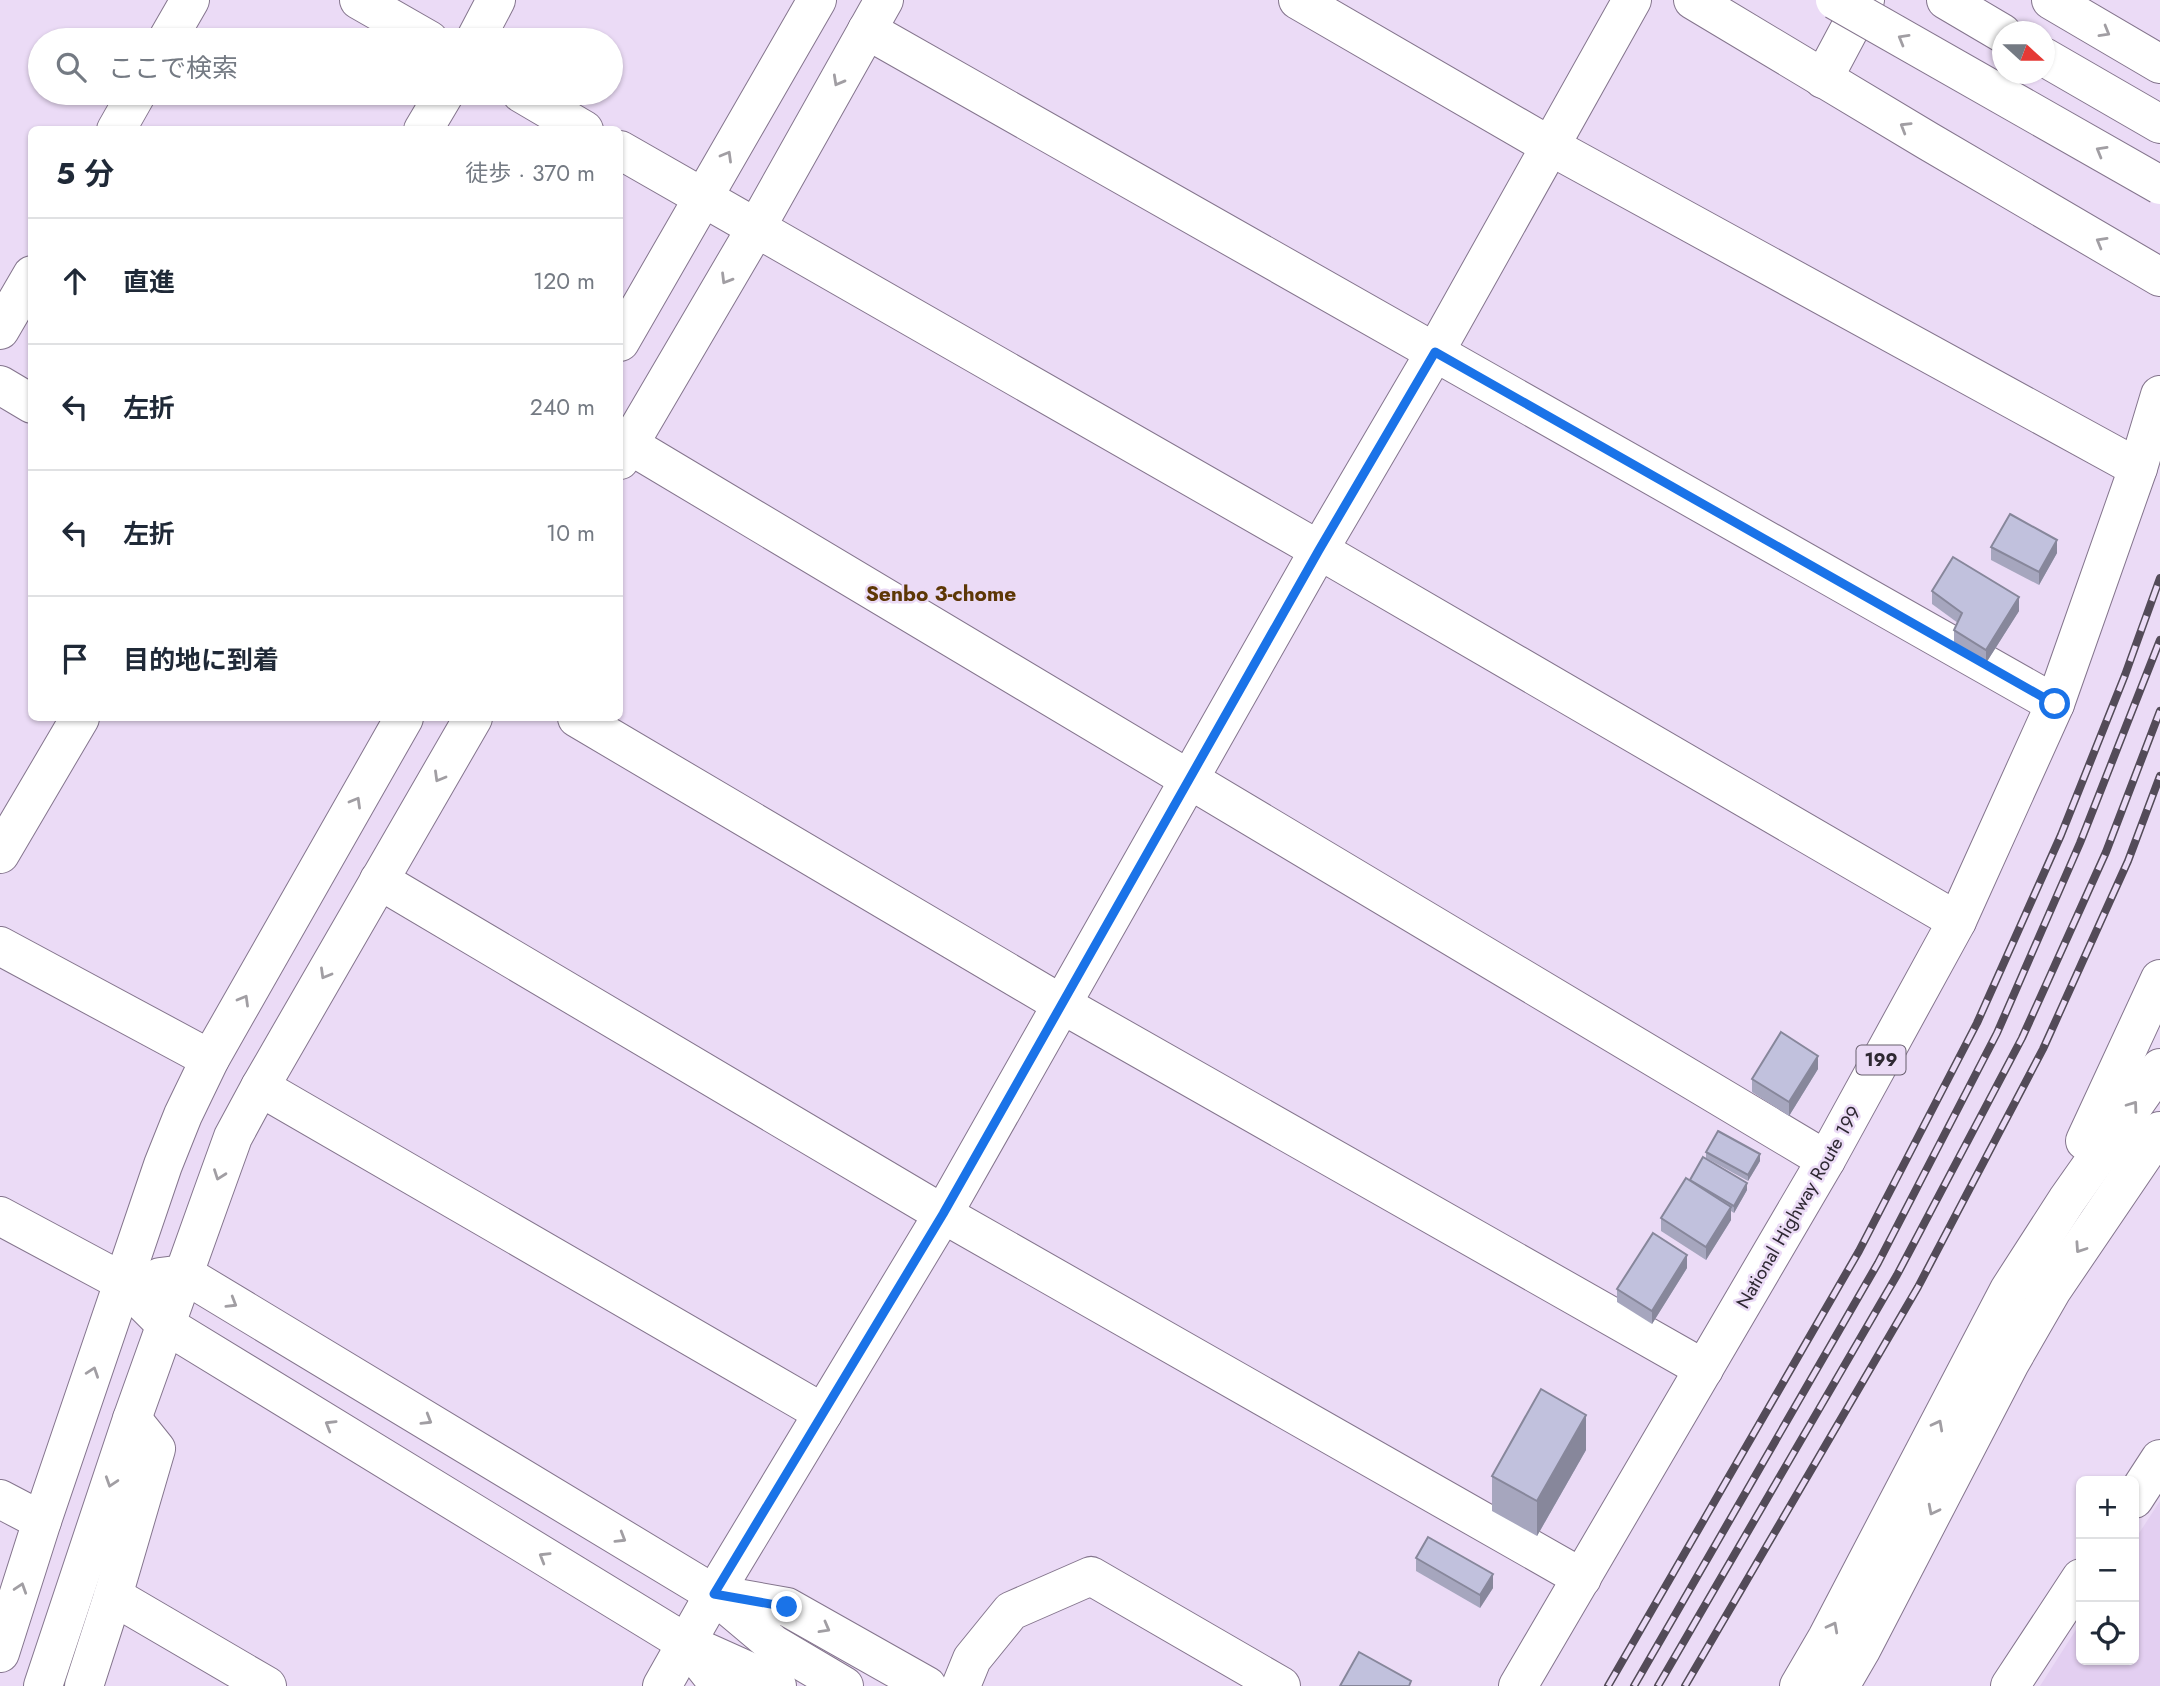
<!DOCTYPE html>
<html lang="ja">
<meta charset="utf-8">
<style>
body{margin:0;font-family:Jost,"Noto Sans JP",sans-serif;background:#f6f6f7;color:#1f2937}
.controls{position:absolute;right:21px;bottom:21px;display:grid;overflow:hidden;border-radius:10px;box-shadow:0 2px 5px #0004}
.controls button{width:63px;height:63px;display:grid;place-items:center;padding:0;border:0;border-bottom:2px solid #e0e1e3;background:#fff;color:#1f2937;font:35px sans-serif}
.compass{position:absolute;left:1992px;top:21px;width:63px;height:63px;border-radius:50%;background:#fff;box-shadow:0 2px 5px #0004;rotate:111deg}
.stop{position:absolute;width:21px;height:21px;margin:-16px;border:5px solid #1a73e8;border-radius:50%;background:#fff}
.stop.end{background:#1a73e8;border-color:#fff;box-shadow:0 2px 7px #0008}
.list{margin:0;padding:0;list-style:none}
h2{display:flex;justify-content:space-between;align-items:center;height:91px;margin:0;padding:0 28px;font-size:30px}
h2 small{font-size:23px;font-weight:400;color:#747a83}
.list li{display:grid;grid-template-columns:46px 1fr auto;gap:21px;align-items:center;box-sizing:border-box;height:126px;padding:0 28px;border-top:2px solid #e0e1e3}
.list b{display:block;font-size:26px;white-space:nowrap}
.list em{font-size:23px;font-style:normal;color:#747a83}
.icon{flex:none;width:38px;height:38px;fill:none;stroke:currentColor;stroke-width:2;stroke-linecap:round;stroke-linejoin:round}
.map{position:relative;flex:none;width:2160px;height:1686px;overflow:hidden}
.search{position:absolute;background:#fff;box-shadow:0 2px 5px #0004;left:28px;top:28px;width:595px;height:77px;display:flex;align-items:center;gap:18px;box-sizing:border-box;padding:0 24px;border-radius:38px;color:#747a83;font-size:26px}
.panel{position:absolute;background:#fff;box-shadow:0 2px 5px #0004;left:28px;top:126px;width:595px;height:595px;border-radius:10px}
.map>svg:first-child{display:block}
.built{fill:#e3cff1}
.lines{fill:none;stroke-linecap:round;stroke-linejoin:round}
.minor-casing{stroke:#84758d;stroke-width:40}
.tertiary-casing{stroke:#84758d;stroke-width:40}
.trunk-casing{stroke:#84758d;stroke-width:40}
.motorway-casing{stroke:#84758d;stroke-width:40}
.minor{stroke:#fff;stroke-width:38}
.tertiary{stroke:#fff;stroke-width:38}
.trunk{stroke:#fff;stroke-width:38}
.motorway{stroke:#fff;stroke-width:38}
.rail-casing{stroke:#534b58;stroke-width:8}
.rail{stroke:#ebdbf6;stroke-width:5;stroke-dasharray:16;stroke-linecap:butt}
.tertiary-bridge-casing{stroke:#84758d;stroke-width:40;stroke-linecap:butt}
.tertiary-bridge{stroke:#fff;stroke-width:38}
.wall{fill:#a6a6be}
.shaded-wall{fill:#87879b}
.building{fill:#c1c1dd;stroke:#87879b;stroke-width:2}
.oneway{stroke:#a19ea3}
.route{stroke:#1a73e8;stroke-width:9}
.labels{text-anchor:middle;stroke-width:5;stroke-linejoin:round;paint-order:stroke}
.shield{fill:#ebdbf6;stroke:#675e6d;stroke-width:2}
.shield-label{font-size:18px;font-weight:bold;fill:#2e2832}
.street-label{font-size:19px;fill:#2e2832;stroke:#ebdbf6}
.neighbourhood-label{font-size:21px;font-weight:bold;fill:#5d3705;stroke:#ebdbf6}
</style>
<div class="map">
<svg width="2160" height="1686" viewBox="0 0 2160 1686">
<rect width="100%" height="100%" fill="#ebdbf6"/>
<!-- built -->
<polygon class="built" points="2160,1501 2160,1686 2040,1686 2081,1622 2081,1660 2134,1660 2134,1541"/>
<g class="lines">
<!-- minor casing -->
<g class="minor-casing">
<g id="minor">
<polyline points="359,0 429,40"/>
<polyline points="1298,0 1550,146 2138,468"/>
<polyline points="867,30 2055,704"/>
<polyline points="475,40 496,0"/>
<polyline points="1823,79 1865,0"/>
<polyline points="521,93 584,130"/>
<polyline points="423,130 445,93"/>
<polyline points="620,150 1319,550 1957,921"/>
<polyline points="0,385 32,404"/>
<polyline points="628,444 1826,1160"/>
<polyline points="577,718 1063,1005 1704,1369"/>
<polyline points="0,854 80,718"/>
<polyline points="379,880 943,1214 1582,1578"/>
<polyline points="0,946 210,1059"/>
<polyline points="260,1087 823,1413"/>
<polyline points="0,1499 42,1521"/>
<polyline points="714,1594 787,1607 927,1686"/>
<polyline points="113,1596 267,1686"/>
<polyline points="716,1596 773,1644 844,1686"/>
<polyline points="686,1643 720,1686"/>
<polyline points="84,1686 113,1596 156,1449 132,1419"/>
<polyline points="662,1686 714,1594 943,1214 1319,550 1435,352 1632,0"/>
<polyline points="961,1686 972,1659 1011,1611 1091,1576 1281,1686"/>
</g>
</g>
<!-- tertiary casing -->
<g class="tertiary-casing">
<g id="tertiary">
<polyline points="1693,0 1928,141 2160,277"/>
<polyline points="1946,0 2002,33"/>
<polyline points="2051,0 2160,64"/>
<polyline points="2044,57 2160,124"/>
<polyline points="620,342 817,0"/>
<polyline points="620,460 756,228 884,0"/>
<polyline points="0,1216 123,1282 166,1325 686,1643"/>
<polyline points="160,1277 184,1274 714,1594"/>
<polyline points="2134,1499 2160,1459"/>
<polyline points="0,1653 42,1521 163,1165 183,1115 210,1059 404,718"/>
<polyline points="43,1686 132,1419 211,1198 233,1137 260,1087 473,718"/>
<polyline points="2010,1686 2081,1578"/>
</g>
</g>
<!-- trunk casing -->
<g class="trunk-casing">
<g id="trunk">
<polyline points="167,40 190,0"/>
<polyline points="116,130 137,93"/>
<polyline points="0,330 32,275"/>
<polyline points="1518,1686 1826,1160 1957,921 2055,704 2138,468 2160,395"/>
</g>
</g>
<!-- motorway casing -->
<g class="motorway-casing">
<g id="motorway">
<polyline points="2085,1141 2160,979"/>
<polyline points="686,1643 755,1674 777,1686"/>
<polyline points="1799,1686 1827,1638 2009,1290 2067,1200 2160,1068"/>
<polyline points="1840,1686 1861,1650 2010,1363 2052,1290 2160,1131"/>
</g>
</g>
<!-- minor -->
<use href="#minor" class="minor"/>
<!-- tertiary -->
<use href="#tertiary" class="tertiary"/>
<!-- trunk -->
<use href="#trunk" class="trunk"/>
<!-- motorway -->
<use href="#motorway" class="motorway"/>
<!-- rail casing -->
<g class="rail-casing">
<g id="rail">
<polyline points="1608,1686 1859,1251 1977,1023 2061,835 2125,675 2160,578"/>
<polyline points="1634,1686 1878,1263 1997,1033 2080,843 2160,640"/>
<polyline points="1658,1686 1897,1275 2022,1038 2106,852 2160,711"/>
<polyline points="1685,1686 1918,1287 2043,1049 2128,861 2160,776"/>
</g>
</g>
<!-- rail -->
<use href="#rail" class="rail"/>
<!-- tertiary-bridge casing -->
<g class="tertiary-bridge-casing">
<polyline id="tertiary-bridge" points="1835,0 2160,185"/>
</g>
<!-- tertiary-bridge -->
<use href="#tertiary-bridge" class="tertiary-bridge"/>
</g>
<!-- wall -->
<g class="wall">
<polygon points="1991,547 2057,553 2039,585 1991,560"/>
<polygon points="1932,591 2019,611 1986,663 1954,643 1954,630 1958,623 1932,604"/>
<polygon points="1818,1069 1789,1116 1752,1092 1752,1079"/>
<polygon points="1706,1152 1760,1161 1748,1181 1706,1158"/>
<polygon points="1690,1180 1747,1190 1734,1213 1731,1211 1731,1220 1706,1260 1661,1231 1661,1218"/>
<polygon points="1687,1268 1652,1324 1617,1302 1617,1289"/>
<polygon points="1586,1450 1537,1536 1492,1511 1492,1476"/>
<polygon points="1416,1558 1493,1588 1480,1608 1416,1571"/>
</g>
<!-- shaded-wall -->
<g class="shaded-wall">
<polygon points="2057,540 2057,553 2039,585 2039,572"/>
<polygon points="2019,597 2019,611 1986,663 1986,650"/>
<polygon points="1818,1056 1818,1069 1789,1116 1789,1102"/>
<polygon points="1760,1154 1760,1161 1748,1181 1748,1175"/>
<polygon points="1747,1183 1747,1190 1734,1213 1734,1206"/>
<polygon points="1731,1207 1731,1220 1706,1260 1706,1247"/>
<polygon points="1687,1255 1687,1268 1652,1324 1652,1311"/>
<polygon points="1586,1415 1586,1450 1537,1536 1537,1501"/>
<polygon points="1493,1574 1493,1588 1480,1608 1480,1595"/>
</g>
<!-- building -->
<g class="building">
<polygon points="2010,514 2057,540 2039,572 1991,547"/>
<polygon points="1953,557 2019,597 1986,650 1954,630 1962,613 1932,591"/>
<polygon points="1781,1032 1818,1056 1789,1102 1752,1079"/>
<polygon points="1718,1131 1760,1154 1748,1175 1706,1152"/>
<polygon points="1703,1157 1747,1183 1734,1206 1690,1180"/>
<polygon points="1686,1178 1731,1207 1706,1247 1661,1218"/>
<polygon points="1653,1233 1687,1255 1652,1311 1617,1289"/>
<polygon points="1541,1389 1586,1415 1537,1501 1492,1476"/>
<polygon points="1428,1537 1493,1574 1480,1595 1416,1558"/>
<polygon points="1359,1652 1411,1681 1409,1686 1340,1686"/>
</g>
<!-- one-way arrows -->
<defs><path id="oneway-chevron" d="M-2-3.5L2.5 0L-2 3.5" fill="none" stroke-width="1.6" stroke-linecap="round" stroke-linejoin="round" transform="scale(1.75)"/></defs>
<g class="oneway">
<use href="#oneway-chevron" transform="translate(2105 32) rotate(30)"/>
<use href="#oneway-chevron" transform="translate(1903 39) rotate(-150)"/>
<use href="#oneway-chevron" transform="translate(838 81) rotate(119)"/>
<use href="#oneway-chevron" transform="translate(1905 127) rotate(-149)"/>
<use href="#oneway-chevron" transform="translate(2101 151) rotate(-150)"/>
<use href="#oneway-chevron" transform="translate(727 156) rotate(-60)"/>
<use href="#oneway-chevron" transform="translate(2101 242) rotate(-150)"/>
<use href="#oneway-chevron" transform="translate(726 279) rotate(121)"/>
<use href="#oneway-chevron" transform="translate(439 777) rotate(120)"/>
<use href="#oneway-chevron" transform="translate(356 802) rotate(-60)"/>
<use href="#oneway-chevron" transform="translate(325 974) rotate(120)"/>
<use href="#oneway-chevron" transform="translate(244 1000) rotate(-60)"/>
<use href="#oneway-chevron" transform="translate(2133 1106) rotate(-54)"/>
<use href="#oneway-chevron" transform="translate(219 1175) rotate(110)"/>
<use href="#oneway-chevron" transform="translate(2080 1248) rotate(124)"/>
<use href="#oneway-chevron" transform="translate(232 1303) rotate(31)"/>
<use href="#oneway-chevron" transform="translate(93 1372) rotate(-71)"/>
<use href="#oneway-chevron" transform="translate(427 1420) rotate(31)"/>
<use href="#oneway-chevron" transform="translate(330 1425) rotate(-149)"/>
<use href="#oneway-chevron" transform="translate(1938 1425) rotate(-62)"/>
<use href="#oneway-chevron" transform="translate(111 1482) rotate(108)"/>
<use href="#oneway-chevron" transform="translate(1933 1510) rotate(117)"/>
<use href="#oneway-chevron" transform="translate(621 1538) rotate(31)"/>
<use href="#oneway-chevron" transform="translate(544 1557) rotate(-149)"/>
<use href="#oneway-chevron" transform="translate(21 1588) rotate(-72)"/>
<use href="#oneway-chevron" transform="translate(1833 1627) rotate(-62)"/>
<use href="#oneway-chevron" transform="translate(825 1628) rotate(29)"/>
</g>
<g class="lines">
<!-- route -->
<polyline class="route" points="787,1607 714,1594 943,1214 1319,550 1435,352 2055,704"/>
</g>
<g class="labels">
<!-- shield labels -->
<rect class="shield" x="1856.5" y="1045.5" width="49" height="29" rx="5"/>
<g class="shield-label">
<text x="1881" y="1066">199</text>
</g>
<!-- street labels -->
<g class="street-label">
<text transform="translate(1798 1207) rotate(-60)" y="7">National Highway Route 199</text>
</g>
<!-- neighbourhood labels -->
<g class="neighbourhood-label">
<text x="941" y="601">Senbo 3-chome</text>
</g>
</g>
</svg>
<div class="controls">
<button>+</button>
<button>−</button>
<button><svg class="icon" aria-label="locate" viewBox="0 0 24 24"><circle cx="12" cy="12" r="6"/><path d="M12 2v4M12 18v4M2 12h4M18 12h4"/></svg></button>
</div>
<svg class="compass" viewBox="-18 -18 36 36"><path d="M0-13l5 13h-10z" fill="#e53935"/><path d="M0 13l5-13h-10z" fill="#747a83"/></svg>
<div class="stop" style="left:2055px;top:704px"></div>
<div class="stop end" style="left:787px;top:1607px"></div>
<div class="search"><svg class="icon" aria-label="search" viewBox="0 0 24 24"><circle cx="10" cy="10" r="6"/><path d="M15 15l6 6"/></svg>ここで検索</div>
<section class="panel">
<h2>5 分<small>徒歩 · 370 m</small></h2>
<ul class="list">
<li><svg class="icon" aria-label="ahead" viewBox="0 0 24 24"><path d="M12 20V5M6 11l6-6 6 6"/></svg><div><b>直進</b></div><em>120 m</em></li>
<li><svg class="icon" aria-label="left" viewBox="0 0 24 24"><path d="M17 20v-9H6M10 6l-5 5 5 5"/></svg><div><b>左折</b></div><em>240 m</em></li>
<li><svg class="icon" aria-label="left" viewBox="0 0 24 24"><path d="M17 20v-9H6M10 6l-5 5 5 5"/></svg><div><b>左折</b></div><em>10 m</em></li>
<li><svg class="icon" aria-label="arrive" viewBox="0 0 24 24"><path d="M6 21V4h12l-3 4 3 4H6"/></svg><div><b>目的地に到着</b></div></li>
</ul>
</section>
</div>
